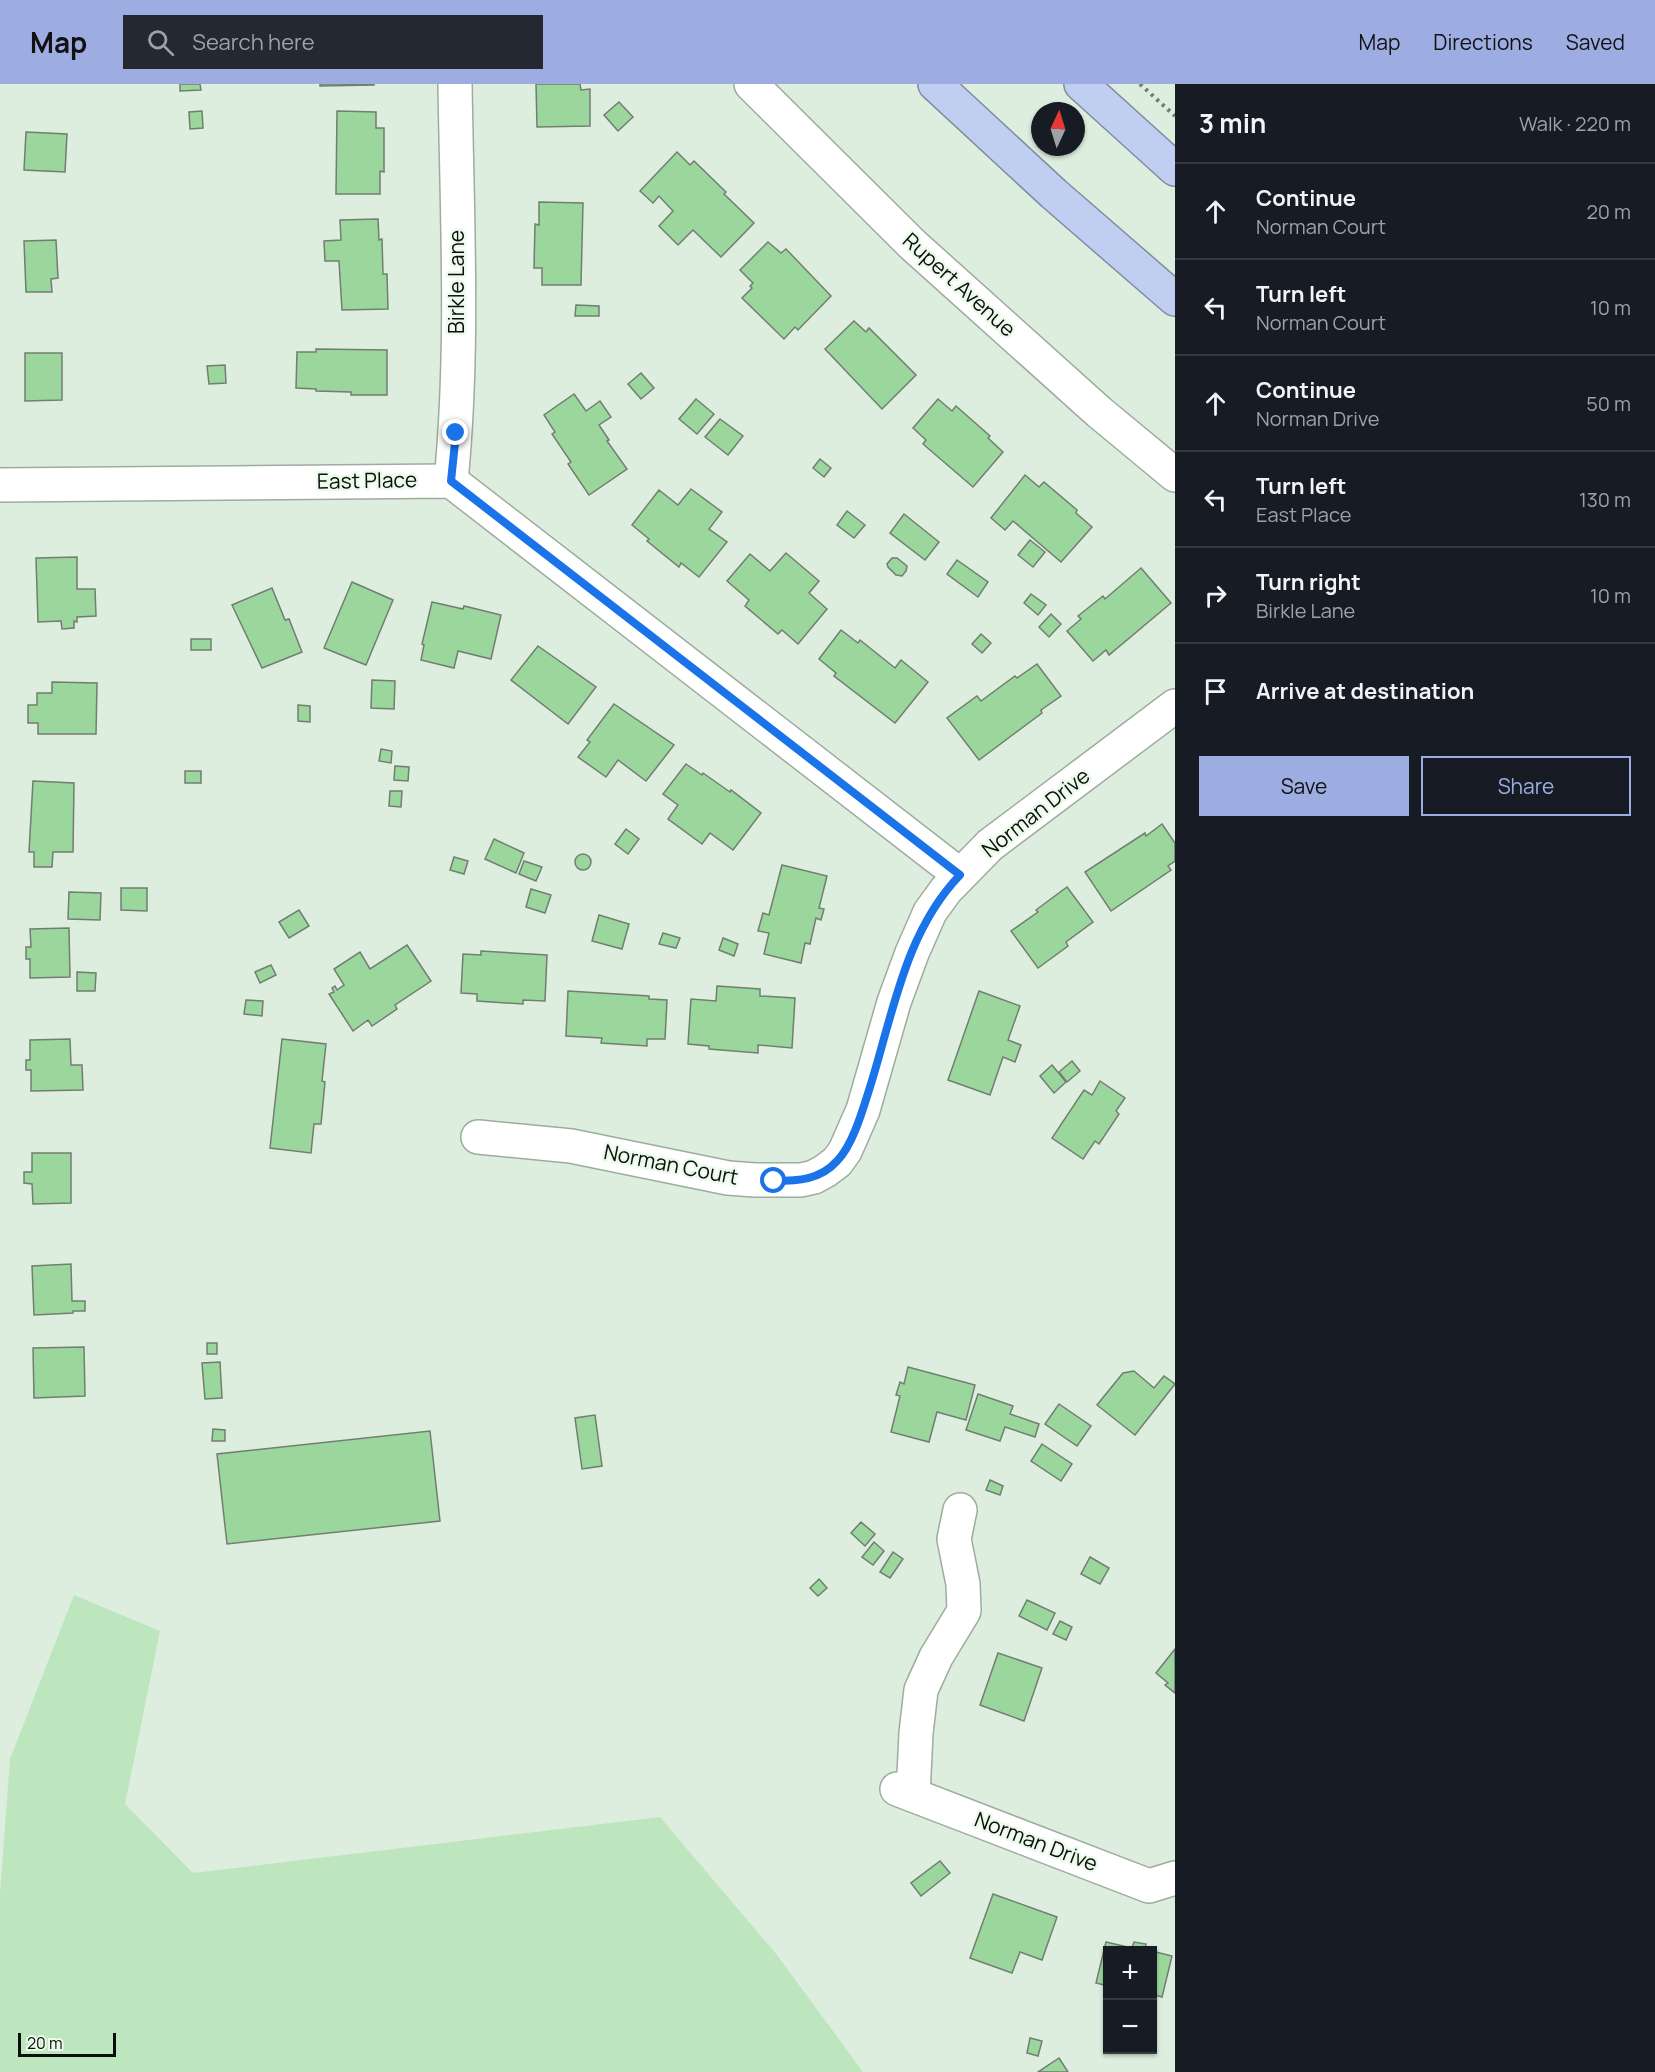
<!DOCTYPE html>
<meta charset="utf-8">
<style>
body{margin:0;font-family:Manrope,sans-serif;background:#242831;color:#f1f3f6}
.controls{position:absolute;right:18px;bottom:18px;display:grid;overflow:hidden;border-radius:0px;box-shadow:0 2px 4px #0004}
.controls button{width:54px;height:54px;display:grid;place-items:center;padding:0;border:0;border-bottom:2px solid #363941;background:#171b24;color:#f1f3f6;font:30px sans-serif}
.compass{position:absolute;left:1031px;top:18px;width:54px;height:54px;border-radius:50%;background:#171b24;box-shadow:0 2px 4px #0004;rotate:4deg}
.scale{position:absolute;left:18px;bottom:15px;width:98px;box-sizing:border-box;padding-left:6px;border:3px solid #0a0f0a;border-top:0;font-size:16px;line-height:21px;white-space:nowrap;color:#0a0f0a;-webkit-text-stroke:4px #ebfaeb;paint-order:stroke}
.stop{position:absolute;width:18px;height:18px;margin:-14px;border:4px solid #1a73e8;border-radius:50%;background:#fff}
.stop.end{background:#1a73e8;border-color:#fff;box-shadow:0 2px 6px #0008}
.list{margin:0;padding:0;list-style:none}
h2{display:flex;justify-content:space-between;align-items:center;height:78px;margin:0;padding:0 24px;font-size:26px}
h2 small{font-size:20px;font-weight:400;color:#9ea1a6}
.list li{display:grid;grid-template-columns:39px 1fr auto;gap:18px;align-items:center;box-sizing:border-box;height:96px;padding:0 24px;border-top:2px solid #363941}
.list b{display:block;font-size:22px;white-space:nowrap}
.list p{margin:0;font-size:20px;white-space:nowrap;color:#9ea1a6}
.list em{font-size:20px;font-style:normal;color:#9ea1a6}
.actions{display:flex;gap:12px;padding:18px 24px}
.actions a{flex:1;padding:14px 0;border:2px solid #9dade2;border-radius:0px;text-align:center;font-size:21px;color:#9dade2}
.actions .main{background:#9dade2;color:#111}
.icon{flex:none;width:33px;height:33px;fill:none;stroke:currentColor;stroke-width:2;stroke-linecap:round;stroke-linejoin:round}
.map{position:relative;flex:none;width:1175px;height:1988px;overflow:hidden}
header{display:flex;align-items:center;gap:36px;box-sizing:border-box;height:84px;padding:0 30px;background:#9dade2;color:#111}
header strong{font-size:28px}
nav{display:flex;gap:33px;margin-inline-start:auto;font-size:21px}
.search{width:420px;height:54px;background:#242831;display:flex;align-items:center;gap:15px;box-sizing:border-box;padding:0 21px;border-radius:0px;color:#9ea1a6;font-size:22px}
main{display:flex}
aside{flex:1;background:#171b24}
.map>svg:first-child{display:block}
.green{fill:#bde6be}
.building{fill:#9bd79d;stroke:#717e71;stroke-width:1.5}
.lines{fill:none;stroke-linecap:round;stroke-linejoin:round}
.minor-casing{stroke:#9eac9e;stroke-width:36}
.highway-casing{stroke:#808ca0;stroke-width:36}
.path{stroke:#737d73;stroke-width:4;stroke-dasharray:3 4.5;stroke-linecap:butt}
.minor{stroke:#fff;stroke-width:33}
.highway{stroke:#c0cff1;stroke-width:33}
.route{stroke:#1a73e8;stroke-width:8}
.labels{text-anchor:middle;stroke-width:5;stroke-linejoin:round;paint-order:stroke}
.street-label{font-size:21px;fill:#0a0f0a;stroke:#ebfaeb}
</style>
<header>
<strong>Map</strong>
<div class="search"><svg class="icon" aria-label="search" viewBox="0 0 24 24"><circle cx="10" cy="10" r="6"/><path d="M15 15l6 6"/></svg>Search here</div>
<nav><a>Map</a><a>Directions</a><a>Saved</a></nav>
</header>
<main>
<div class="map">
<svg width="1175" height="1988" viewBox="0 0 1175 1988">
<rect width="100%" height="100%" fill="#ddedde"/>
<!-- green -->
<polygon class="green" points="74,1511 160,1547 125,1720 193,1789 660,1733 777,1871 863,1988 0,1988 0,1810 10,1675"/>
<!-- building -->
<g class="building">
<polygon points="180,0 200,0 201,6 180,7"/>
<polygon points="320,0 374,0 374,1 320,2"/>
<polygon points="536,0 580,0 581,6 590,5 590,42 537,43"/>
<polygon points="619,18 633,33 618,47 604,31"/>
<polygon points="202,27 203,44 190,45 189,28"/>
<polygon points="337,27 376,28 376,44 384,44 384,88 380,87 380,110 336,110"/>
<polygon points="26,48 67,50 65,88 24,86"/>
<polygon points="677,68 690,81 694,77 726,108 724,110 754,139 721,173 693,146 678,161 659,142 673,127 659,112 653,119 640,107"/>
<polygon points="539,118 583,119 581,201 542,201 542,184 534,184 535,140 539,141"/>
<polygon points="378,135 379,156 382,155 383,190 387,190 388,225 342,226 339,177 325,177 324,157 341,156 340,136"/>
<polygon points="56,156 58,194 51,195 52,208 26,208 24,157"/>
<polygon points="768,158 781,169 786,165 831,212 798,246 795,243 784,255 742,214 752,204 750,202 753,199 740,186"/>
<polygon points="576,221 599,222 599,232 575,232"/>
<polygon points="854,237 866,248 869,244 916,291 882,325 825,265"/>
<polygon points="316,265 387,266 387,311 351,311 351,308 316,307 316,305 296,304 297,268 316,268"/>
<polygon points="25,269 62,269 62,316 25,317"/>
<polygon points="225,281 226,299 209,300 207,282"/>
<polygon points="641,289 654,304 641,315 628,300"/>
<polygon points="574,310 586,327 600,317 611,333 599,341 609,356 607,357 627,385 589,411 568,380 571,378 552,350 555,348 544,331"/>
<polygon points="696,315 714,330 697,350 679,335"/>
<polygon points="938,315 952,327 956,322 990,352 988,354 1003,368 973,403 923,360 926,356 913,344"/>
<polygon points="720,335 743,352 728,371 705,353"/>
<polygon points="820,375 831,384 824,393 813,384"/>
<polygon points="1025,391 1039,403 1044,398 1077,426 1076,429 1092,443 1061,478 1013,437 1005,446 991,434"/>
<polygon points="691,405 722,428 709,445 727,458 699,493 681,479 679,483 647,457 649,455 632,441 659,406 678,421"/>
<polygon points="847,427 865,441 854,454 837,441"/>
<polygon points="904,430 939,458 925,476 890,449"/>
<polygon points="1030,456 1045,468 1033,483 1018,471"/>
<polygon points="786,469 819,497 809,509 827,525 798,560 782,546 778,550 745,522 749,516 727,497 750,470 770,487"/>
<polygon points="77,473 77,505 95,505 96,532 77,533 77,538 74,537 74,544 62,545 61,537 38,538 36,474"/>
<polygon points="892,474 897,474 907,482 906,487 902,492 896,491 888,483 887,480"/>
<polygon points="957,476 988,498 978,513 947,490"/>
<polygon points="1141,484 1171,519 1109,571 1106,566 1093,577 1067,547 1081,535 1078,532 1103,512 1105,515"/>
<polygon points="352,498 393,516 366,581 324,564"/>
<polygon points="272,504 285,536 289,535 302,568 262,584 232,521"/>
<polygon points="1031,510 1046,521 1038,531 1024,519"/>
<polygon points="432,518 463,525 464,522 501,531 491,575 458,567 454,584 421,576 424,561 422,560"/>
<polygon points="1051,530 1061,540 1049,553 1039,543"/>
<polygon points="841,546 858,559 860,556 895,584 901,576 928,598 895,639 834,592 836,589 819,575"/>
<polygon points="981,550 991,559 982,569 972,560"/>
<rect x="191" y="555" width="20" height="11"/>
<polygon points="538,562 596,603 568,640 511,596"/>
<polygon points="1037,580 1061,612 1041,626 1042,629 979,676 947,634 977,612 981,617 1015,592 1017,594"/>
<polygon points="372,596 395,597 394,625 371,624"/>
<polygon points="52,598 97,599 96,650 38,650 38,639 28,639 28,621 37,621 37,609 52,609"/>
<polygon points="614,620 674,661 646,697 618,676 606,693 578,673 590,658 587,656"/>
<polygon points="298,621 310,622 310,638 298,637"/>
<polygon points="381,665 392,667 391,679 379,677"/>
<polygon points="686,680 702,691 703,689 730,708 731,706 761,729 733,766 710,749 702,760 668,735 678,721 663,710"/>
<polygon points="395,682 409,683 408,697 394,696"/>
<rect x="185" y="687" width="16" height="12"/>
<polygon points="33,697 74,699 73,768 53,768 52,783 34,783 34,768 29,768"/>
<polygon points="390,707 402,707 401,723 389,722"/>
<polygon points="1162,740 1175,759 1175,777 1168,782 1171,786 1111,827 1085,788 1145,749 1146,752"/>
<polygon points="626,745 639,755 628,770 615,760"/>
<polygon points="494,755 524,769 516,789 485,775"/>
<circle cx="583" cy="778" r="8"/>
<polygon points="454,773 468,777 464,790 450,786"/>
<polygon points="524,777 542,783 536,797 519,790"/>
<polygon points="782,781 827,792 819,824 824,825 821,836 816,834 810,860 805,859 801,879 764,870 769,849 758,847 763,829 769,831"/>
<polygon points="1067,803 1093,838 1066,858 1068,862 1038,884 1011,847 1038,828 1036,826"/>
<polygon points="121,804 147,804 147,827 121,826"/>
<polygon points="531,805 551,811 545,829 526,823"/>
<polygon points="69,808 101,809 100,836 68,835"/>
<polygon points="299,826 309,842 289,854 279,838"/>
<polygon points="599,831 629,840 622,865 592,857"/>
<polygon points="69,844 70,893 30,894 30,875 26,875 26,863 31,863 30,845"/>
<polygon points="663,849 680,854 676,864 659,860"/>
<polygon points="723,854 738,860 734,872 719,866"/>
<polygon points="407,861 431,897 395,921 397,925 372,942 368,936 353,947 329,910 334,908 332,904 335,902 337,906 344,901 334,885 360,868 370,885"/>
<polygon points="481,867 547,871 545,917 523,916 523,920 477,917 477,910 461,909 463,870 481,871"/>
<polygon points="271,881 276,891 260,899 255,888"/>
<polygon points="77,888 96,889 95,907 77,907"/>
<polygon points="717,902 760,905 760,912 795,914 792,964 758,961 758,969 709,965 709,962 688,960 691,915 716,917"/>
<polygon points="568,907 649,912 649,915 667,916 665,955 647,955 647,962 601,959 602,954 566,952"/>
<polygon points="979,907 1020,922 1008,956 1021,961 1015,978 1003,973 990,1011 948,996"/>
<polygon points="246,916 263,917 262,932 244,930"/>
<polygon points="70,955 71,981 82,981 83,1006 31,1007 31,986 26,986 26,976 30,976 30,956"/>
<polygon points="282,955 326,960 322,997 325,998 321,1040 314,1040 311,1069 270,1064"/>
<polygon points="1072,977 1080,987 1067,998 1059,988"/>
<polygon points="1052,981 1066,998 1054,1009 1040,992"/>
<polygon points="1100,997 1125,1014 1116,1027 1119,1030 1099,1060 1095,1057 1083,1075 1052,1054 1084,1006 1092,1011"/>
<polygon points="32,1069 71,1069 71,1119 33,1120 32,1100 24,1099 24,1088 32,1088"/>
<polygon points="71,1180 72,1217 85,1217 85,1227 73,1227 73,1229 34,1231 32,1182"/>
<rect x="207" y="1259" width="10" height="11"/>
<polygon points="84,1263 85,1312 34,1314 33,1264"/>
<polygon points="220,1278 222,1314 205,1315 202,1279"/>
<polygon points="908,1283 975,1301 966,1336 937,1328 929,1358 891,1348 900,1312 896,1311 900,1298 904,1300"/>
<polygon points="1134,1287 1154,1304 1164,1292 1175,1300 1135,1351 1097,1321 1123,1289"/>
<polygon points="978,1310 1013,1322 1010,1330 1039,1340 1035,1353 1005,1343 1000,1357 966,1346"/>
<polygon points="1059,1320 1091,1342 1077,1362 1045,1340"/>
<polygon points="595,1331 602,1382 582,1385 575,1334"/>
<polygon points="213,1345 225,1346 225,1357 212,1357"/>
<polygon points="430,1347 440,1437 227,1460 217,1370"/>
<polygon points="1042,1360 1072,1380 1061,1397 1031,1377"/>
<polygon points="990,1396 1003,1402 1000,1411 986,1406"/>
<polygon points="861,1438 875,1450 865,1462 851,1449"/>
<polygon points="874,1458 884,1467 873,1481 862,1473"/>
<polygon points="893,1468 903,1475 890,1494 880,1488"/>
<polygon points="1090,1473 1109,1484 1100,1500 1081,1490"/>
<polygon points="819,1495 827,1504 818,1512 810,1504"/>
<polygon points="1027,1516 1055,1529 1047,1546 1019,1532"/>
<polygon points="1060,1537 1072,1543 1066,1556 1053,1550"/>
<polygon points="1175,1565 1175,1609 1165,1601 1168,1599 1156,1589"/>
<polygon points="998,1569 1042,1584 1024,1637 980,1621"/>
<polygon points="940,1777 950,1789 921,1812 911,1799"/>
<polygon points="993,1810 1057,1833 1042,1876 1020,1868 1012,1889 970,1874"/>
<polygon points="1106,1858 1132,1864 1134,1858 1146,1860 1145,1866 1148,1866 1108,1866 1108,1902 1096,1899"/>
<polygon points="1152,1867 1172,1872 1162,1913 1155,1911 1152,1921"/>
<polygon points="1030,1954 1042,1957 1038,1972 1027,1969"/>
<polygon points="1059,1974 1068,1988 1038,1988"/>
</g>
<g class="lines">
<!-- minor casing -->
<g class="minor-casing">
<g id="minor">
<polyline points="751,0 912,160 1099,328 1175,391"/>
<path d="M451,397C464,266 457,131 455,0"/>
<polyline points="0,401 451,397 960,791"/>
<polyline points="478,1053 571,1062 728,1094 755,1096 801,1096 814,1093 825,1087 837,1078 845,1067 863,1026 894,918 912,869 930,828 946,806 990,761 1175,622"/>
<polyline points="897,1705 1149,1802 1175,1794"/>
<polyline points="913,1711 916,1649 921,1606 936,1573 964,1527 963,1500 954,1455 960,1426"/>
</g>
</g>
<!-- highway casing -->
<g class="highway-casing">
<g id="highway">
<polyline points="935,0 1054,110 1175,215"/>
<polyline points="1081,0 1175,85"/>
</g>
</g>
<!-- path -->
<polyline class="path" points="1140,0 1175,32"/>
<!-- minor -->
<use href="#minor" class="minor"/>
<!-- highway -->
<use href="#highway" class="highway"/>
</g>
<g class="lines">
<!-- route -->
<path class="route" d="M456,349L451,397L960,791C905,848 893,930 870,1003C863,1025 853,1061 837,1077C820,1096 798,1097 774,1097"/>
</g>
<g class="labels">
<!-- street labels -->
<g class="street-label">
<text transform="translate(457 198) rotate(-90)" y="7">Birkle Lane</text>
<text transform="translate(959 201) rotate(42)" y="7">Rupert Avenue</text>
<text transform="translate(367 397) rotate(-1)" y="7">East Place</text>
<text transform="translate(1036 729) rotate(-38)" y="7">Norman Drive</text>
<text transform="translate(671 1081) rotate(11)" y="7">Norman Court</text>
<text transform="translate(1036 1758) rotate(21)" y="7">Norman Drive</text>
</g>
</g>
</svg>
<div class="controls">
<button>+</button>
<button>−</button>
</div>
<svg class="compass" viewBox="-18 -18 36 36"><path d="M0-13l5 13h-10z" fill="#e53935"/><path d="M0 13l5-13h-10z" fill="#9ea1a6"/></svg>
<div class="scale">20 m</div>
<div class="stop" style="left:774px;top:1097px"></div>
<div class="stop end" style="left:456px;top:349px"></div>
</div>
<aside>
<h2>3 min<small>Walk · 220 m</small></h2>
<ul class="list">
<li><svg class="icon" aria-label="ahead" viewBox="0 0 24 24"><path d="M12 20V5M6 11l6-6 6 6"/></svg><div><b>Continue</b><p>Norman Court</p></div><em>20 m</em></li>
<li><svg class="icon" aria-label="left" viewBox="0 0 24 24"><path d="M17 20v-9H6M10 6l-5 5 5 5"/></svg><div><b>Turn left</b><p>Norman Court</p></div><em>10 m</em></li>
<li><svg class="icon" aria-label="ahead" viewBox="0 0 24 24"><path d="M12 20V5M6 11l6-6 6 6"/></svg><div><b>Continue</b><p>Norman Drive</p></div><em>50 m</em></li>
<li><svg class="icon" aria-label="left" viewBox="0 0 24 24"><path d="M17 20v-9H6M10 6l-5 5 5 5"/></svg><div><b>Turn left</b><p>East Place</p></div><em>130 m</em></li>
<li><svg class="icon" aria-label="right" viewBox="0 0 24 24"><path d="M7 20v-9h11M14 6l5 5-5 5"/></svg><div><b>Turn right</b><p>Birkle Lane</p></div><em>10 m</em></li>
<li><svg class="icon" aria-label="arrive" viewBox="0 0 24 24"><path d="M6 21V4h12l-3 4 3 4H6"/></svg><div><b>Arrive at destination</b></div></li>
</ul>
<div class="actions"><a class="main">Save</a><a>Share</a></div>
</aside>
</main>
